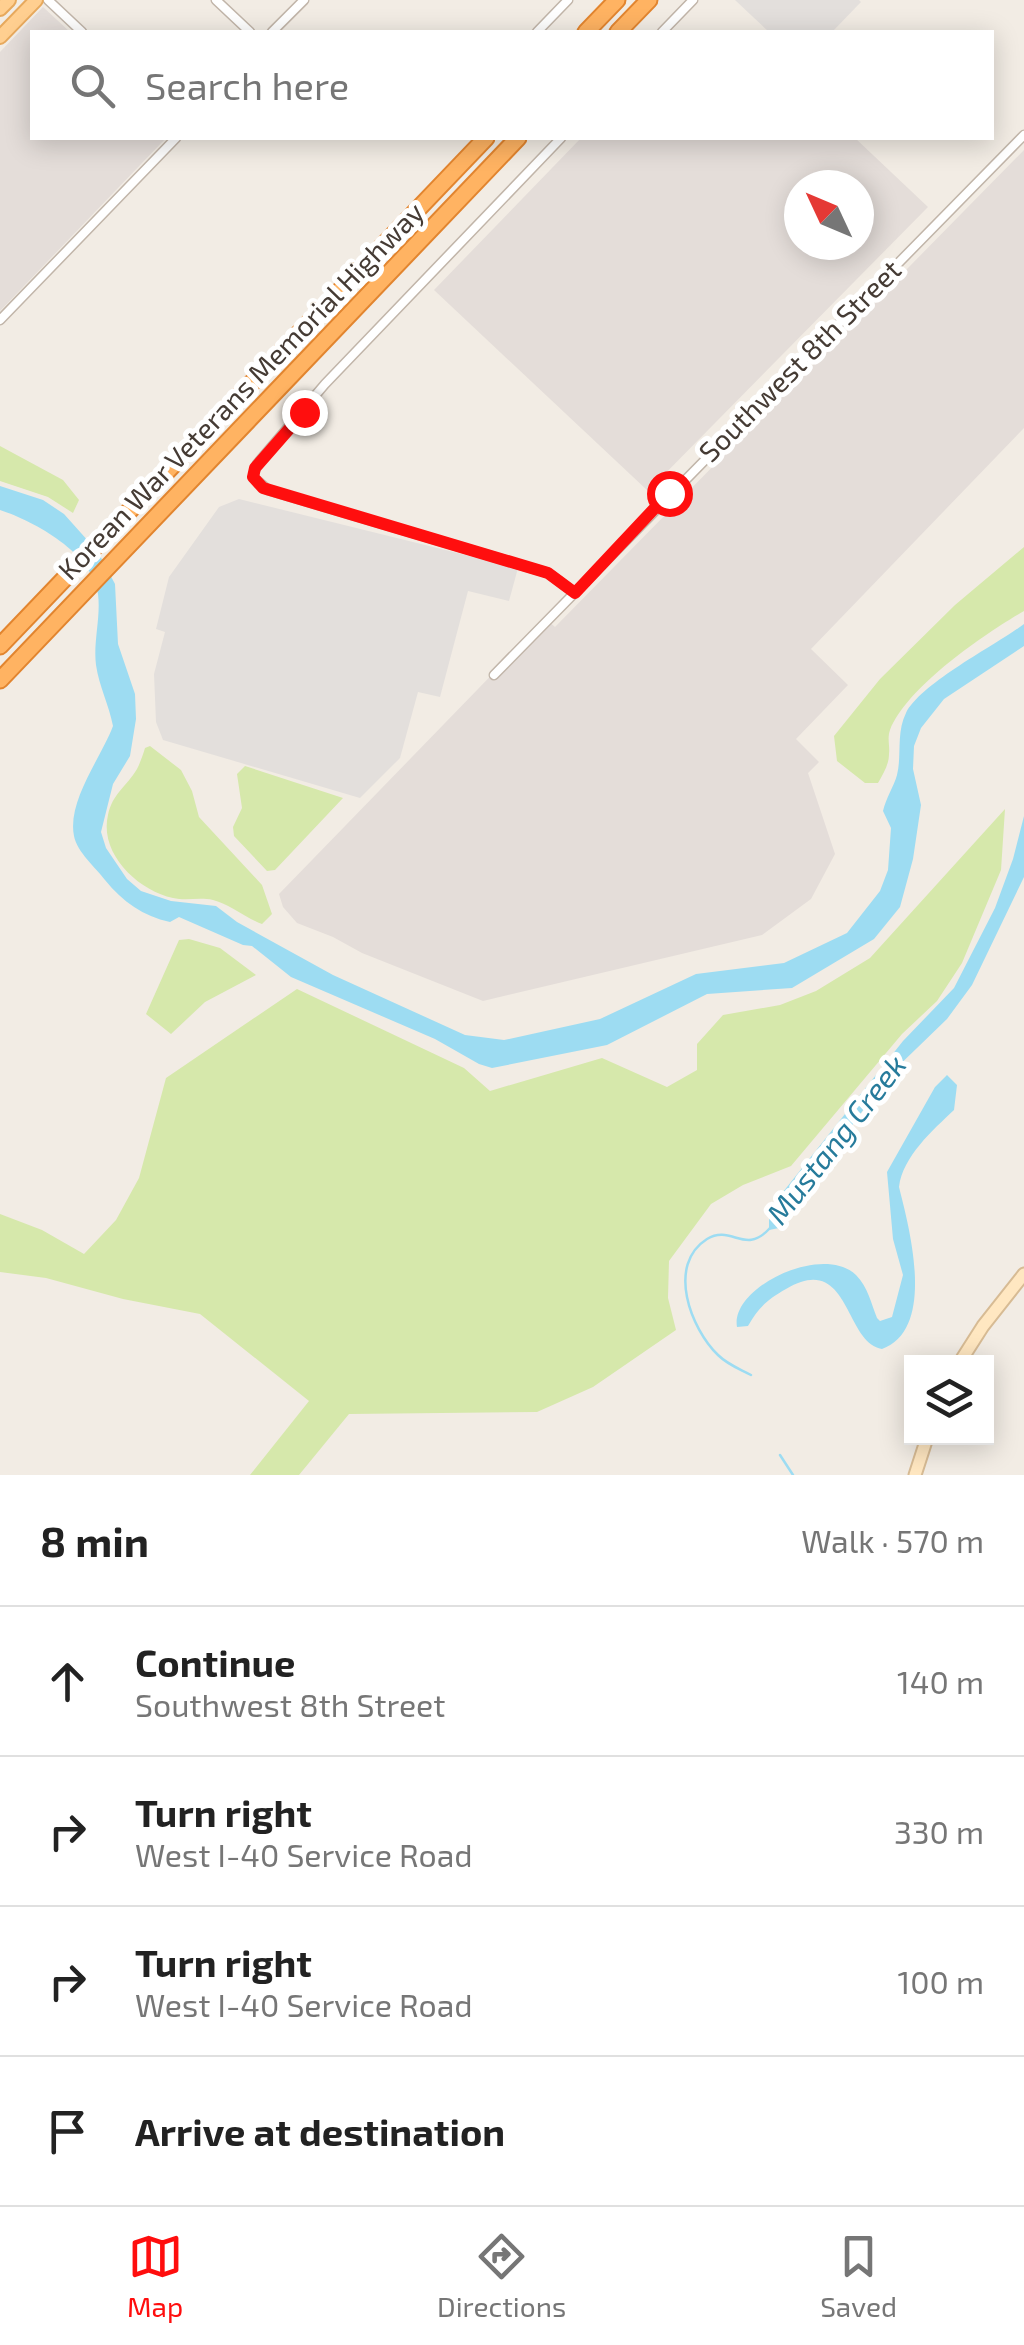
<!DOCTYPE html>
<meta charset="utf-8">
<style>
body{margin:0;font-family:"Exo 2",sans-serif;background:#f2f2f2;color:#222}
.controls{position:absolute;right:30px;bottom:30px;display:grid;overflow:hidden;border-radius:0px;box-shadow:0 5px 25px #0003}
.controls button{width:90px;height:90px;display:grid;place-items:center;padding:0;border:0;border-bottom:2px solid #e0e0e0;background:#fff;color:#222;font:50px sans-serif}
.compass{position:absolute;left:784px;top:170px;width:90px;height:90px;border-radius:50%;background:#fff;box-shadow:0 5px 25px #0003;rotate:314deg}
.stop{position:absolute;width:30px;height:30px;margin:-22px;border:8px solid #ff0e0e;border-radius:50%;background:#fff}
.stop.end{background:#ff0e0e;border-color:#fff;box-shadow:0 2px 10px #0008}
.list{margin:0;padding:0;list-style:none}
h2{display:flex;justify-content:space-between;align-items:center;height:130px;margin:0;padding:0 40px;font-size:42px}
h2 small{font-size:32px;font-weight:400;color:#767676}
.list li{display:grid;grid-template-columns:65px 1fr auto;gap:30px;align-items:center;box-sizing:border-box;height:150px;padding:0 40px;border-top:2px solid #e0e0e0}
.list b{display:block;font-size:38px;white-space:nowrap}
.list p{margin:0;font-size:32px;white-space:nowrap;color:#767676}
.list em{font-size:32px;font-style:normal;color:#767676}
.icon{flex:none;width:55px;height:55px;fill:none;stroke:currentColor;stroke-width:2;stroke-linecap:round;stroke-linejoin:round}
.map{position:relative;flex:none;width:1024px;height:1475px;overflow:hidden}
.search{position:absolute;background:#fff;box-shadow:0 5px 25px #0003;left:30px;right:30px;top:30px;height:110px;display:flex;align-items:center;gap:25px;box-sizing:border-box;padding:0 35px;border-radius:0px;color:#767676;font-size:38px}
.sheet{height:730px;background:#fff}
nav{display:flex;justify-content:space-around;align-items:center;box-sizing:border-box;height:140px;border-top:2px solid #e0e0e0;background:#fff;font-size:28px;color:#767676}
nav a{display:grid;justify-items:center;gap:5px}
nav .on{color:#ff0e0e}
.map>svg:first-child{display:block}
.industrial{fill:#e4ddd9;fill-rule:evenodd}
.green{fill:#d6e8ab}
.parking{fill:#e3dfdc}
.water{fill:#9ddcf2}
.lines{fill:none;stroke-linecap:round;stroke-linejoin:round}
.stream{stroke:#9ddcf2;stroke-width:2.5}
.street-casing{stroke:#c1b5a9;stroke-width:11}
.secondary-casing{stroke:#d7bb94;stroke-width:15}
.primary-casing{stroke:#e7a95d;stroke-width:16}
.highway-casing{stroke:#e2852f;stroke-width:19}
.street{stroke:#fff;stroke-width:8}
.secondary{stroke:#ffe7c1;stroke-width:11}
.primary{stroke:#ffcf90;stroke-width:12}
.highway{stroke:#ffb362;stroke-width:15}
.route{stroke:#ff0e0e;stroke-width:12}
.labels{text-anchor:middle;stroke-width:10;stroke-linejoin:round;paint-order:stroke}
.street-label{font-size:28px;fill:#453b34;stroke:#fff}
.water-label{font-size:30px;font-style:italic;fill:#267b9b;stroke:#fff}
</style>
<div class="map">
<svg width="1024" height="1475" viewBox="0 0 1024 1475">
<rect width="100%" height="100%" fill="#f2ece4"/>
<!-- industrial -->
<g class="industrial">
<polygon points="43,7 70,32 32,32 32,138 166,138 0,311 0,52"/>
<path d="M581,138H855L928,207L648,491L434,290ZM799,185H859V245H799Z"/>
<polygon points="1024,150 1024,428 811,649 848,685 796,739 819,762 808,773 835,854 811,899 762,935 483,1001 362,953 333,937 297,923 283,907 279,894 546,619 555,627"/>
</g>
<!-- green -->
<g class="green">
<polygon points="0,446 63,480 79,500 73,513 48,497 0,481"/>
<path d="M1024,547V611C984,634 907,687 890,730C887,739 890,745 889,754C889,765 883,774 878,783H865L837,761L834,736L880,679L955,605Z"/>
<path d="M150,746L181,770L192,791L199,817L262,885L272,914L262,924C246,918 227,903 213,900C200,897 186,901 173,898C137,890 99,853 108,815C112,794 127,786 137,769C140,763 143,755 145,748Z"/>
<polygon points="245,766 343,798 275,870 267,871 234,836 233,827 242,808 237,774"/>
<polygon points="1005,809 1001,870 962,963 937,1001 902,1034 791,1166 743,1185 711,1204 669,1261 668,1298 676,1330 593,1387 537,1412 349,1414 299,1475 250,1475 309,1401 200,1314 123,1299 46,1278 0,1272 0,1214 42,1230 84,1254 116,1220 139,1178 166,1078 297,989 464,1068 490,1091 602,1058 667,1087 697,1070 697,1044 723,1015 780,1005 816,991 870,958"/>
<polygon points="189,939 220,948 256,975 205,1002 171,1034 146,1014 179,940"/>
</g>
<!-- parking -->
<g class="parking">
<polygon points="735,0 859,0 861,2 832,32 769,32"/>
<polygon points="239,499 518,568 509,601 468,591 440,697 418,692 400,758 360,798 163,740 156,722 154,674 165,632 156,629 169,577 219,507"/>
</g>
<!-- water -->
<g class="water">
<path d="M0,486L43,500L64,514L98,552L115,584L118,644L135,694L136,719L130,756L113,784L101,832L106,848L127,879L141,891L171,901L216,906L237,922L333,975L465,1035L504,1040L600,1019L696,974L784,963L847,933L880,891L888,870L891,828L883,811C886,798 894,786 897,775C902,755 896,733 906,713C921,683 996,645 1024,624V646L944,699L921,728L914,746L913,769L921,805L913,859L900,907L874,939L792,988L707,994L607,1045L492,1068L479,1064L435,1039L291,977L252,946L243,945L179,917L170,922C143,916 123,902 105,880C96,868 77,852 74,836C67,801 101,758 113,726C109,705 99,686 96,665C93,642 101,617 98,594C92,553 36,522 0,510Z"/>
<polygon points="1024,816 1024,877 972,985 947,1019 886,1078 779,1228 769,1230 769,1218 783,1192 903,1041 954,988 995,908 1013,859"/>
<path d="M947,1075L957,1085L954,1110C933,1130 903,1156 899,1187C909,1227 937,1329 882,1349C844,1343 850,1251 786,1289C768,1299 758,1308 748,1326L737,1327C730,1287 823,1243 856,1275C868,1287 871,1303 877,1318L880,1321L892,1317L903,1275L893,1239L887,1172L935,1087Z"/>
</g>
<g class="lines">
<!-- stream -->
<g class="stream">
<path d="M751,1375C740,1369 728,1365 718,1355C691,1329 666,1265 707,1239C732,1224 745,1256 770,1228"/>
<polyline points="780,1455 793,1475"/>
</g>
<!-- street casing -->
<g class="street-casing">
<g id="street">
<polyline points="48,0 82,32"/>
<polyline points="216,0 250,32"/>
<polyline points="272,32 304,0"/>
<polyline points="537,32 568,0"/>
<polyline points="662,32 693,0"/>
<polyline points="561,138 325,384 257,464 253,477 268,490 548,573 575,593"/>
<polyline points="0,320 176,138"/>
<polyline points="494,675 1024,135"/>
</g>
</g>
<!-- secondary casing -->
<g class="secondary-casing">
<g id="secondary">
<polyline points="960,1362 983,1326 1024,1274"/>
<polyline points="915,1475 927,1438"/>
</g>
</g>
<!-- primary casing -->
<g class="primary-casing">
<g id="primary">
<polyline points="0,9 9,0"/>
<polyline points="0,37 36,0"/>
</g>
</g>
<!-- highway casing -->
<g class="highway-casing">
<g id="highway">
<polyline points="586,32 617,0"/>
<polyline points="618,32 649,0"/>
<polyline points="0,646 486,138"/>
<polyline points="0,680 518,138"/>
</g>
</g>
<!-- street -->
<use href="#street" class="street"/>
<!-- secondary -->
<use href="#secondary" class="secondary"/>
<!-- primary -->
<use href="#primary" class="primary"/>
<!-- highway -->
<use href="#highway" class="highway"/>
</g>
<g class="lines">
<!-- route -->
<polyline class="route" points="304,412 255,468 253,477 263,488 548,573 575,593 669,493"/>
</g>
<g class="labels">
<!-- street labels -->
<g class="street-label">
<text transform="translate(800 361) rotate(-45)" y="10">Southwest 8th Street</text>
<text transform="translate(241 391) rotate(-46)" y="10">Korean War Veterans Memorial Highway</text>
</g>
<!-- water labels -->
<g class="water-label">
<text transform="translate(837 1140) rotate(-52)" y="10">Mustang Creek</text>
</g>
</g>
</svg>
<div class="controls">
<button><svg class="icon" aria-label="layers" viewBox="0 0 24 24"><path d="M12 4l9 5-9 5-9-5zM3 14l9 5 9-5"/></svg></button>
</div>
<svg class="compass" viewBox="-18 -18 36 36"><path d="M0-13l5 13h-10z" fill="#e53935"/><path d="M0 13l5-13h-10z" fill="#767676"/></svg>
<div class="stop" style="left:669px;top:493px"></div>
<div class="stop end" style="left:304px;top:412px"></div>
<div class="search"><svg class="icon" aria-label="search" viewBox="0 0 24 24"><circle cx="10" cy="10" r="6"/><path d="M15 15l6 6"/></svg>Search here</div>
</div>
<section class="sheet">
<h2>8 min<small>Walk · 570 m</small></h2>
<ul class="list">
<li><svg class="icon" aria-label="ahead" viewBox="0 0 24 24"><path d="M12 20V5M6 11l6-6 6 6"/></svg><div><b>Continue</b><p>Southwest 8th Street</p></div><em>140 m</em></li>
<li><svg class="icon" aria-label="right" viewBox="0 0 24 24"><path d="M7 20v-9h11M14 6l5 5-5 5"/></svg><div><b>Turn right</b><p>West I-40 Service Road</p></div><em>330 m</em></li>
<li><svg class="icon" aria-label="right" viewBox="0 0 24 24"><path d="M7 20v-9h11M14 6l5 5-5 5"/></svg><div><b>Turn right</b><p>West I-40 Service Road</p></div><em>100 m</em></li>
<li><svg class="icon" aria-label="arrive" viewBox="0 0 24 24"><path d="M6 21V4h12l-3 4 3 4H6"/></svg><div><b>Arrive at destination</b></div></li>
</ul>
</section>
<nav>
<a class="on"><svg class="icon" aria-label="map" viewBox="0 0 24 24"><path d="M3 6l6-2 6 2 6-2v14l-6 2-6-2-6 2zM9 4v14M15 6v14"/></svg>Map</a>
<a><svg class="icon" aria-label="directions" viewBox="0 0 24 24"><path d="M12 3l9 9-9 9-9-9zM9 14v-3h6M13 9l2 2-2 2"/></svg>Directions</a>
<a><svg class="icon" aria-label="saved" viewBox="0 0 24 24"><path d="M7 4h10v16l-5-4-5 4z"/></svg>Saved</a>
</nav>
